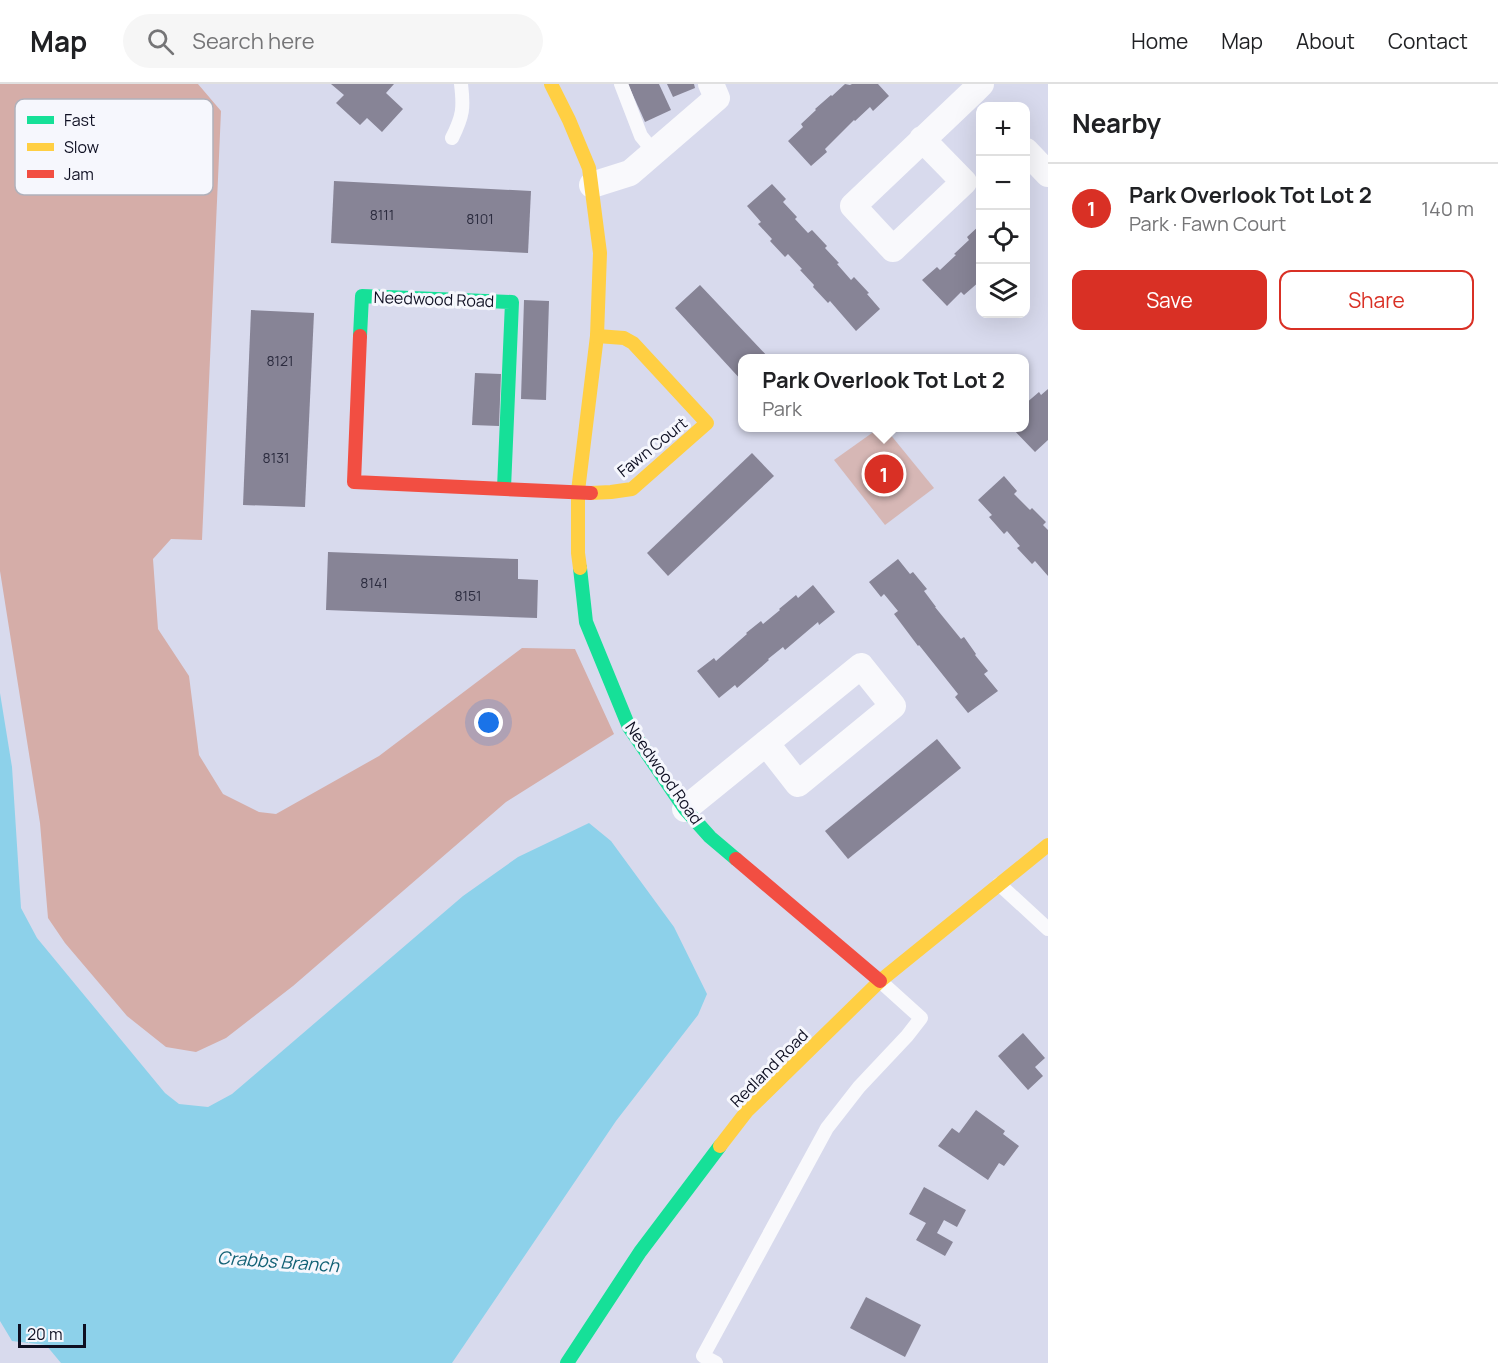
<!DOCTYPE html>
<meta charset="utf-8">
<style>
body{margin:0;font-family:Manrope,sans-serif;background:#f6f6f6;color:#202124}
.controls{position:absolute;right:18px;top:18px;display:grid;overflow:hidden;border-radius:12px;box-shadow:0 6px 24px #0002}
.controls button{width:54px;height:54px;display:grid;place-items:center;padding:0;border:0;border-bottom:2px solid #e0e0e0;background:#fff;color:#202124;font:30px sans-serif}
.scale{position:absolute;left:18px;bottom:15px;width:68px;box-sizing:border-box;padding-left:6px;border:3px solid #0e0f22;border-top:0;font-size:16px;line-height:21px;white-space:nowrap;color:#0e0f22;-webkit-text-stroke:4px #f6f7fd;paint-order:stroke}
.you{position:absolute;left:489px;top:639px;width:21px;height:21px;margin:-15px;border:4px solid #fff;border-radius:50%;background:#1a73e8;box-shadow:0 0 0 9px #1a73e833}
.badge{display:grid;place-items:center;width:39px;height:39px;border-radius:50%;background:#d93025;color:#fff;font-size:20px;font-weight:700}
.pin{position:absolute;translate:-50% -50%;border:3px solid #fff;box-shadow:0 2px 6px #0006}
.popup{position:absolute;left:738px;top:270px;width:291px;height:78px;box-sizing:border-box;display:grid;place-content:center;border-radius:12px;background:#fff;filter:drop-shadow(0 2px 4px #0005);font-size:20px;white-space:nowrap;color:#757577}
.popup b{font-size:22px;color:#202124}
.popup::after{content:'';position:absolute;left:50%;top:100%;margin-left:-12px;border:12px solid transparent;border-top-color:#fff}
.list{margin:0;padding:0;list-style:none}
h2{display:flex;justify-content:space-between;align-items:center;height:78px;margin:0;padding:0 24px;font-size:26px}
h2 small{font-size:20px;font-weight:400;color:#757577}
.list li{display:grid;grid-template-columns:39px 1fr auto;gap:18px;align-items:center;box-sizing:border-box;height:90px;padding:0 24px;border-top:2px solid #e0e0e0}
.list b{display:block;font-size:22px;white-space:nowrap}
.list p{margin:0;font-size:20px;white-space:nowrap;color:#757577}
.list em{font-size:20px;font-style:normal;color:#757577}
.actions{display:flex;gap:12px;padding:18px 24px}
.actions a{flex:1;padding:14px 0;border:2px solid #d93025;border-radius:12px;text-align:center;font-size:21px;color:#d93025}
.actions .main{background:#d93025;color:#fff}
.icon{flex:none;width:33px;height:33px;fill:none;stroke:currentColor;stroke-width:2;stroke-linecap:round;stroke-linejoin:round}
.map{position:relative;flex:none;width:1048px;height:1279px;overflow:hidden}
header{display:flex;align-items:center;gap:36px;box-sizing:border-box;height:84px;padding:0 30px;background:#fff;border-bottom:2px solid #e0e0e0}
header strong{font-size:28px}
nav{display:flex;gap:33px;margin-inline-start:auto;font-size:21px}
.search{width:420px;height:54px;background:#f6f6f6;display:flex;align-items:center;gap:15px;box-sizing:border-box;padding:0 21px;border-radius:33px;color:#757577;font-size:22px}
main{display:flex}
aside{flex:1;background:#fff}
.map>svg:first-child{display:block}
.green{fill:#d6b7b5}
.forest{fill:#d5ada8}
.water{fill:#8dd1ea}
.building{fill:#878496}
.lines{fill:none;stroke-linecap:round;stroke-linejoin:round}
.lane{stroke:#f9f9fc;stroke-width:14}
.street{stroke:#f9f9fc;stroke-width:26}
.fast{stroke:#16e098;stroke-width:14}
.slow{stroke:#ffcf43;stroke-width:14}
.jam{stroke:#f24e42;stroke-width:14}
.labels{text-anchor:middle;stroke-width:6;stroke-linejoin:round;paint-order:stroke}
.number-label{font-size:14px;fill:#2c2c3f}
.street-label{font-size:16px;fill:#0e0f22;stroke:#f6f7fd}
.water-label{font-size:18px;font-style:italic;fill:#126175;stroke:#f6f7fd}
.key{fill:#f6f7fd;stroke:#b0b1bb;stroke-width:1.5}
.key-label{font-size:16px;fill:#0e0f22}
</style>
<header>
<strong>Map</strong>
<div class="search"><svg class="icon" aria-label="search" viewBox="0 0 24 24"><circle cx="10" cy="10" r="6"/><path d="M15 15l6 6"/></svg>Search here</div>
<nav><a>Home</a><a>Map</a><a>About</a><a>Contact</a></nav>
</header>
<main>
<div class="map">
<svg width="1048" height="1279" viewBox="0 0 1048 1279">
<rect width="100%" height="100%" fill="#d8daed"/>
<!-- green -->
<polygon class="green" points="879,344 885,344 934,404 885,441 834,376"/>
<!-- forest -->
<polygon class="forest" points="0,0 198,0 221,27 202,456 171,455 153,475 158,545 189,592 199,671 223,710 259,728 276,730 379,672 522,564 575,565 614,650 506,718 293,902 226,954 196,968 166,963 127,932 65,859 48,834 40,739 0,487"/>
<!-- water -->
<polygon class="water" points="0,609 12,683 21,824 37,854 165,1009 179,1020 208,1023 232,1010 463,812 518,773 589,739 611,757 674,843 707,910 698,931 616,1037 452,1279 61,1279 46,1261 12,1257 0,1237"/>
<!-- building -->
<g class="building">
<polygon points="331,0 394,0 386,9 403,25 382,48 367,34 360,41 336,19 344,11"/>
<polygon points="628,0 659,0 671,26 645,38"/>
<polygon points="667,0 694,0 695,4 673,13"/>
<polygon points="845,0 850,1 852,0 878,0 889,12 873,27 870,23 855,37 854,36 825,65 827,68 811,82 788,57 803,43 801,40 816,26 815,25 831,11 832,12"/>
<polygon points="334,97 531,107 528,169 331,159"/>
<polygon points="772,100 786,115 783,118 797,133 795,135 808,149 812,146 827,162 825,164 839,179 837,180 851,196 854,193 869,209 867,210 880,225 856,247 830,217 828,219 813,203 814,201 800,186 802,185 788,170 785,173 770,157 772,155 758,140 761,138 747,122"/>
<polygon points="980,141 980,193 978,195 980,197 964,211 961,208 947,222 922,196 937,183 940,186 956,171 954,170 969,156 967,153"/>
<polygon points="700,201 769,274 743,274 743,298 675,224"/>
<polygon points="524,216 549,217 546,316 521,315"/>
<polygon points="251,226 314,229 305,423 243,421"/>
<polygon points="475,289 501,290 499,342 472,341"/>
<polygon points="1048,305 1048,356 1035,368 1012,344 1025,344 1025,320 1039,308 1041,311"/>
<polygon points="752,369 774,392 668,492 647,469"/>
<polygon points="1004,392 1017,407 1014,410 1030,426 1032,424 1046,438 1043,441 1048,446 1048,492 1035,477 1032,480 1017,464 1020,462 1007,447 1004,450 989,433 992,431 978,416"/>
<polygon points="328,468 518,475 518,495 538,496 537,534 326,526"/>
<polygon points="898,475 910,490 913,488 927,505 924,507 936,523 935,523 961,555 964,553 976,570 975,571 988,587 984,590 998,607 968,629 955,613 958,610 919,561 918,562 894,530 898,527 884,510 881,513 869,498"/>
<polygon points="813,501 835,528 819,541 818,538 785,566 783,563 768,575 769,576 737,604 735,601 719,614 697,587 714,574 716,577 747,550 746,549 761,537 763,540 780,526 779,525 796,511 798,514"/>
<polygon points="937,655 961,684 848,775 825,747"/>
<polygon points="1023,949 1045,974 1035,983 1043,992 1028,1006 998,972"/>
<polygon points="976,1026 1005,1047 1003,1050 1019,1062 1004,1082 999,1079 988,1096 938,1062 952,1044 959,1049"/>
<polygon points="924,1103 966,1126 957,1143 944,1136 937,1149 953,1158 945,1172 916,1156 926,1139 909,1130"/>
<polygon points="866,1213 921,1241 905,1273 850,1244"/>
</g>
<g class="lines">
<!-- lane -->
<g class="lane">
<polyline points="621,0 641,52 654,68"/>
<path d="M452,54C463,32 464,24 461,0"/>
<polyline points="999,800 1048,845"/>
<polyline points="716,1279 703,1272 827,1044 859,1003 907,952 921,934 880,897"/>
</g>
<!-- street -->
<g class="street">
<polyline points="922,55 964,98 893,165 853,122 974,7 981,0"/>
<polyline points="1026,67 1048,90"/>
<polyline points="592,101 630,89 717,14 711,0"/>
<polyline points="685,725 861,582 893,622 798,700 766,659"/>
</g>
<!-- fast -->
<g class="fast">
<polyline points="360,252 362,212 512,218 504,404"/>
<polyline points="580,484 586,538 629,643 685,725 710,753 736,775"/>
<polyline points="567,1279 640,1168 720,1062"/>
</g>
<!-- slow -->
<g class="slow">
<polyline points="551,0 569,36 589,84 600,169 597,252 578,407 578,469 580,484"/>
<polyline points="591,409 611,408 632,405 707,339 633,259 624,254 597,252"/>
<polyline points="720,1062 747,1027 880,897 1048,761"/>
</g>
<!-- jam -->
<g class="jam">
<polyline points="360,252 354,398 591,409"/>
<polyline points="736,775 880,897"/>
</g>
</g>
<g class="labels">
<!-- number labels -->
<g class="number-label">
<text x="382" y="136">8111</text>
<text x="480" y="140">8101</text>
<text x="280" y="282">8121</text>
<text x="276" y="379">8131</text>
<text x="374" y="504">8141</text>
<text x="468" y="517">8151</text>
</g>
<!-- street labels -->
<g class="street-label">
<text transform="translate(434 215) rotate(2)" y="6">Needwood Road</text>
<text transform="translate(652 363) rotate(-39)" y="6">Fawn Court</text>
<text transform="translate(664 689) rotate(55)" y="6">Needwood Road</text>
<text transform="translate(769 984) rotate(-45)" y="6">Redland Road</text>
</g>
<!-- water labels -->
<g class="water-label">
<text transform="translate(278 1178) rotate(4)" y="6">Crabbs Branch</text>
</g>
</g>
<!-- legend -->
<rect x="15" y="15" width="198" height="96" rx="9" class="key"/>
<rect x="27" y="32" width="27" height="8" fill="#16e098"/>
<rect x="27" y="59" width="27" height="8" fill="#ffcf43"/>
<rect x="27" y="86" width="27" height="8" fill="#f24e42"/>
<g class="key-label">
<text x="64" y="42">Fast</text>
<text x="64" y="69">Slow</text>
<text x="64" y="96">Jam</text>
</g>
</svg>
<div class="controls">
<button>+</button>
<button>−</button>
<button><svg class="icon" aria-label="locate" viewBox="0 0 24 24"><circle cx="12" cy="12" r="6"/><path d="M12 2v4M12 18v4M2 12h4M18 12h4"/></svg></button>
<button><svg class="icon" aria-label="layers" viewBox="0 0 24 24"><path d="M12 4l9 5-9 5-9-5zM3 14l9 5 9-5"/></svg></button>
</div>
<div class="scale">20 m</div>
<div class="you"></div>
<div class="pin badge" style="left:884px;top:390px">1</div>
<div class="popup"><b>Park Overlook Tot Lot 2</b>Park</div>
</div>
<aside>
<h2>Nearby<small></small></h2>
<ul class="list">
<li><span class="badge">1</span><div><b>Park Overlook Tot Lot 2</b><p>Park · Fawn Court</p></div><em>140 m</em></li>
</ul>
<div class="actions"><a class="main">Save</a><a>Share</a></div>
</aside>
</main>
